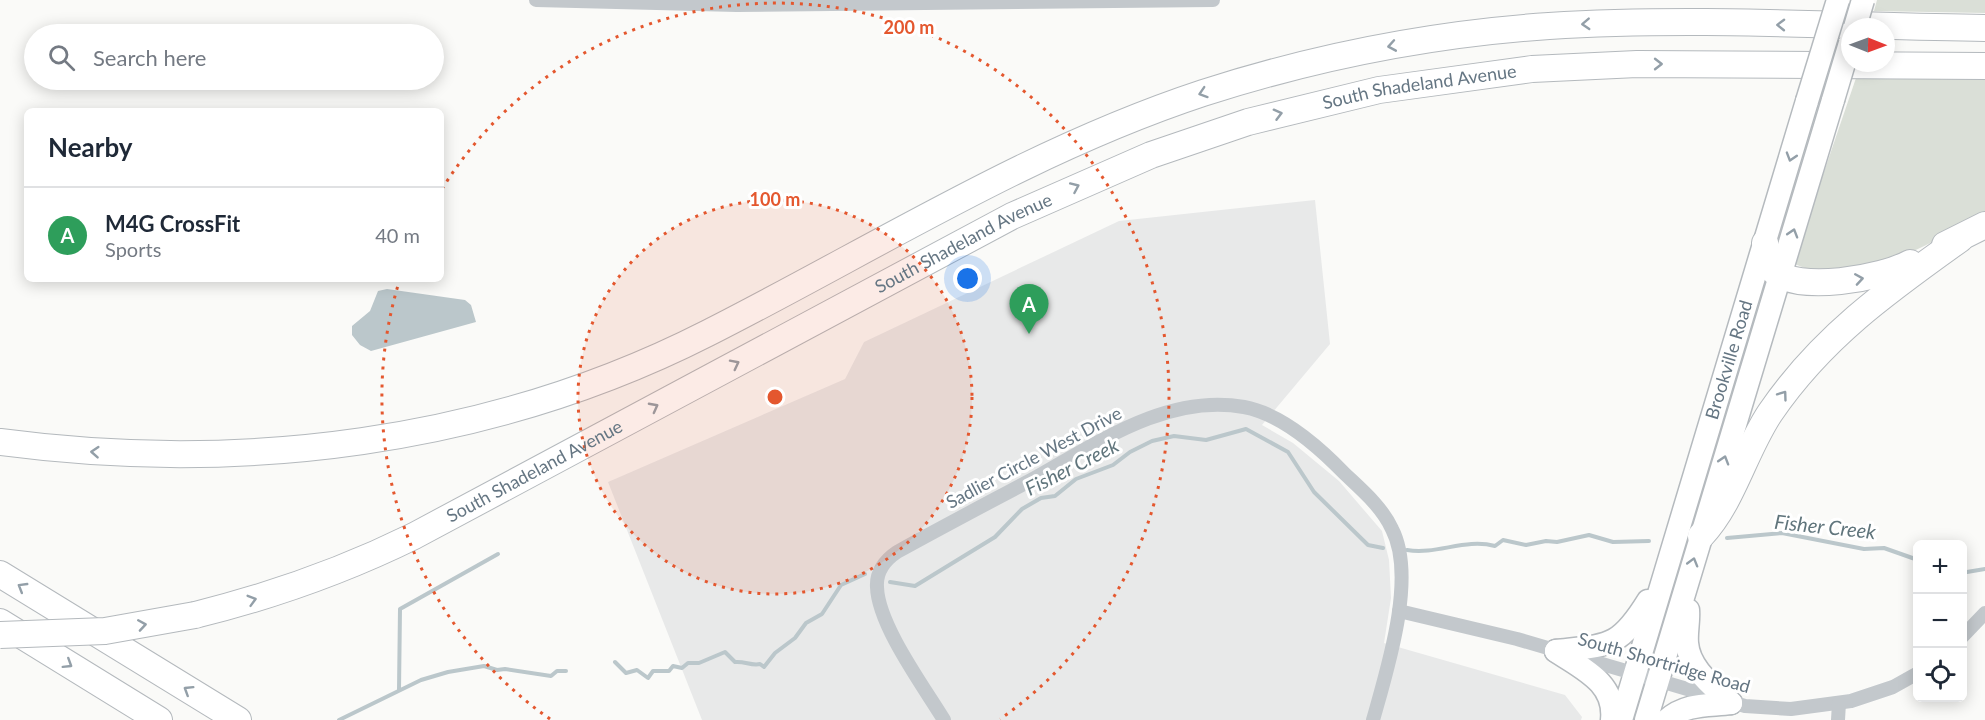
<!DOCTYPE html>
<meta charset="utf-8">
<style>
body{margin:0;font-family:Lato,sans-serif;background:#f6f6f7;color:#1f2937}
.controls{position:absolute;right:18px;bottom:18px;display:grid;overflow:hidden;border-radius:9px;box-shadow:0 3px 15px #0003}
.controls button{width:54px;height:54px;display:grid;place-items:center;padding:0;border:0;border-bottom:2px solid #e0e1e3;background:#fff;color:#1f2937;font:30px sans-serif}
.compass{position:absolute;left:1841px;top:18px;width:54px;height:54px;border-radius:50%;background:#fff;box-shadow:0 3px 15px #0003;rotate:91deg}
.you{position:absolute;left:968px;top:279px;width:21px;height:21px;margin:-15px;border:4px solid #fff;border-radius:50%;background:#1a73e8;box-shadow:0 0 0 9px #1a73e833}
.badge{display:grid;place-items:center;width:39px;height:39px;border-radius:50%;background:#0b8043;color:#fff;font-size:20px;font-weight:700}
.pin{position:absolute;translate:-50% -50px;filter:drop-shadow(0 2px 3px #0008)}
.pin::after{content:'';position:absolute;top:32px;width:21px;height:18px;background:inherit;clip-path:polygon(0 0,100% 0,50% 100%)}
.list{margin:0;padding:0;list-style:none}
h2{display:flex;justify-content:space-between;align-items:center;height:78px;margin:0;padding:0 24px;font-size:26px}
h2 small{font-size:20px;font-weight:400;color:#747a83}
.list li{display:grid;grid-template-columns:39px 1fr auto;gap:18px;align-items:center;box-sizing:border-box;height:96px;padding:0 24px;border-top:2px solid #e0e1e3}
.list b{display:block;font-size:22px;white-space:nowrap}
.list p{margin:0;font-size:20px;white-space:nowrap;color:#747a83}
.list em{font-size:20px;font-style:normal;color:#747a83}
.icon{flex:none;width:33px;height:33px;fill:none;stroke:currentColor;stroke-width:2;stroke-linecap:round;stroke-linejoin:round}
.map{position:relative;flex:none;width:1985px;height:720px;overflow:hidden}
.search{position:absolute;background:#fff;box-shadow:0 3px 15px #0003;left:24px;top:24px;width:420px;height:66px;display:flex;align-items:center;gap:15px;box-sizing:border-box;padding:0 21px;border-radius:33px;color:#747a83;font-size:22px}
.panel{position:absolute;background:#fff;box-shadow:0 3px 15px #0003;left:24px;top:108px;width:420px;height:174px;border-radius:9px}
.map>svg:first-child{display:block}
.built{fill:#e8e9e9}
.green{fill:#dadfd7}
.water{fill:#bbc7cb}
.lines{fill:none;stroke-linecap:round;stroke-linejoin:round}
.stream{stroke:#bbc7cb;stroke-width:4}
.primary-casing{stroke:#b5babe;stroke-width:25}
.motorway-casing{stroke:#b4b9bd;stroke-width:28}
.minor{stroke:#c3c8cc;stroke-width:14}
.primary{stroke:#fff;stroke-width:22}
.motorway{stroke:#fff;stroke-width:26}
.primary-bridge-casing{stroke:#b5babe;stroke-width:25;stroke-linecap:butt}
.motorway-bridge-casing{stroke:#b4b9bd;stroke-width:28;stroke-linecap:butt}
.primary-bridge{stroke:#fff;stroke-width:22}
.motorway-bridge{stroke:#fff;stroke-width:26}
.oneway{stroke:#939fa8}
.ring{fill:none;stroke:#e4572e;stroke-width:3;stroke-dasharray:3 6}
.labels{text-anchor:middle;stroke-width:6;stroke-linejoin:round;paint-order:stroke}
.street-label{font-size:18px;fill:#657683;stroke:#fff}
.water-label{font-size:20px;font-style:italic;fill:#60757c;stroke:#fff}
.centre{fill:#e4572e;stroke:#fff;stroke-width:3}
.ring-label{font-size:18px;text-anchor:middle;font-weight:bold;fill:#e4572e;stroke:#fff;stroke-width:6;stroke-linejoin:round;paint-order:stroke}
</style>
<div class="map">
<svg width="1985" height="720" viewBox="0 0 1985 720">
<rect width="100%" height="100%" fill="#fafaf8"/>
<!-- built -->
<polygon class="built" points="1315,200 1330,344 1262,425 1293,443 1339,481 1382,531 1389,560 1391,598 1384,643 1565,695 1582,717 1581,720 702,720 608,482 845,379 864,342 1119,221"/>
<!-- green -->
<g class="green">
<polygon points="1877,0 1985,0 1985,13 1874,11"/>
<path d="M1856,78H1985V214C1933,241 1852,294 1793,263Z"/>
</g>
<!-- water -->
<polygon class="water" points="387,289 465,300 471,305 476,322 371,351 360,345 352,335 352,326 370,311 378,291"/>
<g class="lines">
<!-- stream -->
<g class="stream">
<polyline points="1727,538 1782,533 1864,549 1884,548 1918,560"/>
<path d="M1407,550C1437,555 1465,538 1495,546L1503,540L1526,545L1546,541L1557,542L1589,535L1613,542L1649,541"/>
<polyline points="1962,570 1967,572 1985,569"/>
<polyline points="890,582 915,586 995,537 1022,509 1041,498 1055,496 1076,479 1113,465 1130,452 1152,441 1174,436 1206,440 1246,429 1288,452 1314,492 1368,545 1383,548"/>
<path d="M615,662L626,673L637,670L648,678L653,671H669L673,666L682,668L688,663H699L725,652L735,662C745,661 751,666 760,664L764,667L775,653L795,638L806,623L822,614L841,585L865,574"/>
<polyline points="399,690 400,609 498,554"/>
<polyline points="339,720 421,680 448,672 484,666 497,670 505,669 551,676 557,671 566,671"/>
</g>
<!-- primary casing -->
<g class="primary-casing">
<g id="primary">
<path d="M1688,610C1689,621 1686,632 1687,643C1689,669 1713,686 1731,703"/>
<path d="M1556,651C1609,645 1619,648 1648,601"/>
<path d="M1556,651C1583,669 1616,683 1612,720"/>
<path id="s1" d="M1621,720L1807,101"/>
<polyline points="1646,720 1833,100"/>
<path d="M1667,720C1686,703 1708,706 1731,703"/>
</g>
</g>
<!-- motorway casing -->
<g class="motorway-casing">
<g id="motorway">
<path d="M1765,243C1767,251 1767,264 1773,270C1797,294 1883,278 1910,263"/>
<polyline points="1945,245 1985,225"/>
<path d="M0,442C240,474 490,444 708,333C872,250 1027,151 1203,93C1315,57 1431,34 1549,26C1691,17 1842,26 1985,28"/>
<path d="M1701,536C1733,502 1744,452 1770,413C1821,338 1887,291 1960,239"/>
<polyline points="0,574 238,720"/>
<path id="s2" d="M195,615C272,596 343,571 414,536L1012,216L1151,155L1248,122L1379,90L1532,69L1637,64L1985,66"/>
<polyline points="0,622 159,720"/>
</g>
</g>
<!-- minor -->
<g class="minor">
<polyline points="536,0 737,5 1213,0"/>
<polyline points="1399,611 1517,639 1745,706 1791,709 1851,701 1893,687 1918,673"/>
<polyline points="1962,637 1985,613"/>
<path d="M944,720C924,687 878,625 877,587C876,572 885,560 897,552C942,527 988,503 1033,479C1096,444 1167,393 1244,407C1282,414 1319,447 1345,474C1362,490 1382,507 1392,529C1417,577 1387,670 1373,720"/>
<polyline points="1838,720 1839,703"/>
</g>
<!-- primary -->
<use href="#primary" class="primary"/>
<!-- motorway -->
<use href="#motorway" class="motorway"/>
<!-- primary-bridge casing -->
<g class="primary-bridge-casing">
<g id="primary-bridge">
<polyline points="1855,27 1863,0"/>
<polyline points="1833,100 1850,43"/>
<polyline points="1807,101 1838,0"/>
</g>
</g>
<!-- motorway-bridge casing -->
<g class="motorway-bridge-casing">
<polyline id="motorway-bridge" points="0,635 105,631 195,615"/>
</g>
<!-- primary-bridge -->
<use href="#primary-bridge" class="primary-bridge"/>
<!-- motorway-bridge -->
<use href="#motorway-bridge" class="motorway-bridge"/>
</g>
<!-- one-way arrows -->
<defs><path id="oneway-chevron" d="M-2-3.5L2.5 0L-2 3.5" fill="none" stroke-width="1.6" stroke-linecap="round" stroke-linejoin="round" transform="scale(1.5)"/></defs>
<g class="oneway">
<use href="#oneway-chevron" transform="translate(1586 24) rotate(177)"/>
<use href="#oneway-chevron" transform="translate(1781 25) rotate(-179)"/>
<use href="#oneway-chevron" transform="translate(1392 46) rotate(170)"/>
<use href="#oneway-chevron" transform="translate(1658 64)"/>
<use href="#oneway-chevron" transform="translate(1203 93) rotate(162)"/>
<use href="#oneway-chevron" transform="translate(1278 114) rotate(-15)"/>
<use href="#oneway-chevron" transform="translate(1791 157) rotate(107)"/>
<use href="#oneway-chevron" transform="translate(1075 187) rotate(-24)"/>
<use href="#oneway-chevron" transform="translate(1793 233) rotate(-73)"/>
<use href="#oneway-chevron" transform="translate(1859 279) rotate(-9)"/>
<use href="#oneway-chevron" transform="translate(735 364) rotate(-27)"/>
<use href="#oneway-chevron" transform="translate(1783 395) rotate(-54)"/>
<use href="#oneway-chevron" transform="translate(654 407) rotate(-28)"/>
<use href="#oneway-chevron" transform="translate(95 452) rotate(-176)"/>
<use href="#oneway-chevron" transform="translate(1724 460) rotate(-73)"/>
<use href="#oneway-chevron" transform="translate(1693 562) rotate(-74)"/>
<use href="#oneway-chevron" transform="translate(22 587) rotate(-149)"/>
<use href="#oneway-chevron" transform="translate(252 600) rotate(-16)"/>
<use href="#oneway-chevron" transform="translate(142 625) rotate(-9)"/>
<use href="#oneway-chevron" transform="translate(68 664) rotate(32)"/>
<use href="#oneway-chevron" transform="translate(188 690) rotate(-148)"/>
</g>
<!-- distance rings -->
<circle cx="775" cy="397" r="197" fill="#e4572e" fill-opacity=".12"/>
<g class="ring">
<circle cx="775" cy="397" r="197"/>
<path d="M550 719A393 393 0 0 1 399 282M442 189A393 393 0 1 1 1000 719"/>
</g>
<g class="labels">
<!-- street labels -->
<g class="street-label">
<text dy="6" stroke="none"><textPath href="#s2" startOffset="1341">South Shadeland Avenue</textPath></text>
<text dy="6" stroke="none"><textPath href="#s2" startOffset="856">South Shadeland Avenue</textPath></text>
<text dy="6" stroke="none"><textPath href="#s1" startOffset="376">Brookville Road</textPath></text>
<text transform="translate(1034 458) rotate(-28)" y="6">Sadlier Circle West Drive</text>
<text dy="6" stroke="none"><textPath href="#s2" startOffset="370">South Shadeland Avenue</textPath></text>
<text transform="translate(1664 663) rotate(16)" y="6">South Shortridge Road</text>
</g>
<!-- water labels -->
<g class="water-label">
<text transform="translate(1072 467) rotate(-27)" y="7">Fisher Creek</text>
<text transform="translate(1825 527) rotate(6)" y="7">Fisher Creek</text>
</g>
</g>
<circle cx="775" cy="397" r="9" class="centre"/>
<g class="ring-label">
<text x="909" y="34">200 m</text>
<text x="775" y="206">100 m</text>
</g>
</svg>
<div class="controls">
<button>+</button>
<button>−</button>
<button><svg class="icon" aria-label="locate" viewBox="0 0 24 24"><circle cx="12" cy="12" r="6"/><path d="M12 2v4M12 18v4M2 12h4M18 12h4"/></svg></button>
</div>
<svg class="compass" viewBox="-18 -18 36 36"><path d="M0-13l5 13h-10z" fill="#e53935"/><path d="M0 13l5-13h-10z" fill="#747a83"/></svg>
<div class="you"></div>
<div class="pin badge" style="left:1029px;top:334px;background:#2e9e5b">A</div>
<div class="search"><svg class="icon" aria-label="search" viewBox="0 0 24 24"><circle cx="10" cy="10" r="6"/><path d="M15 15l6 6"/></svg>Search here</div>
<section class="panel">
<h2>Nearby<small></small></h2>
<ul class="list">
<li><span class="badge" style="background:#2e9e5b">A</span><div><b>M4G CrossFit</b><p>Sports</p></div><em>40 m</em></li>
</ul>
</section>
</div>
